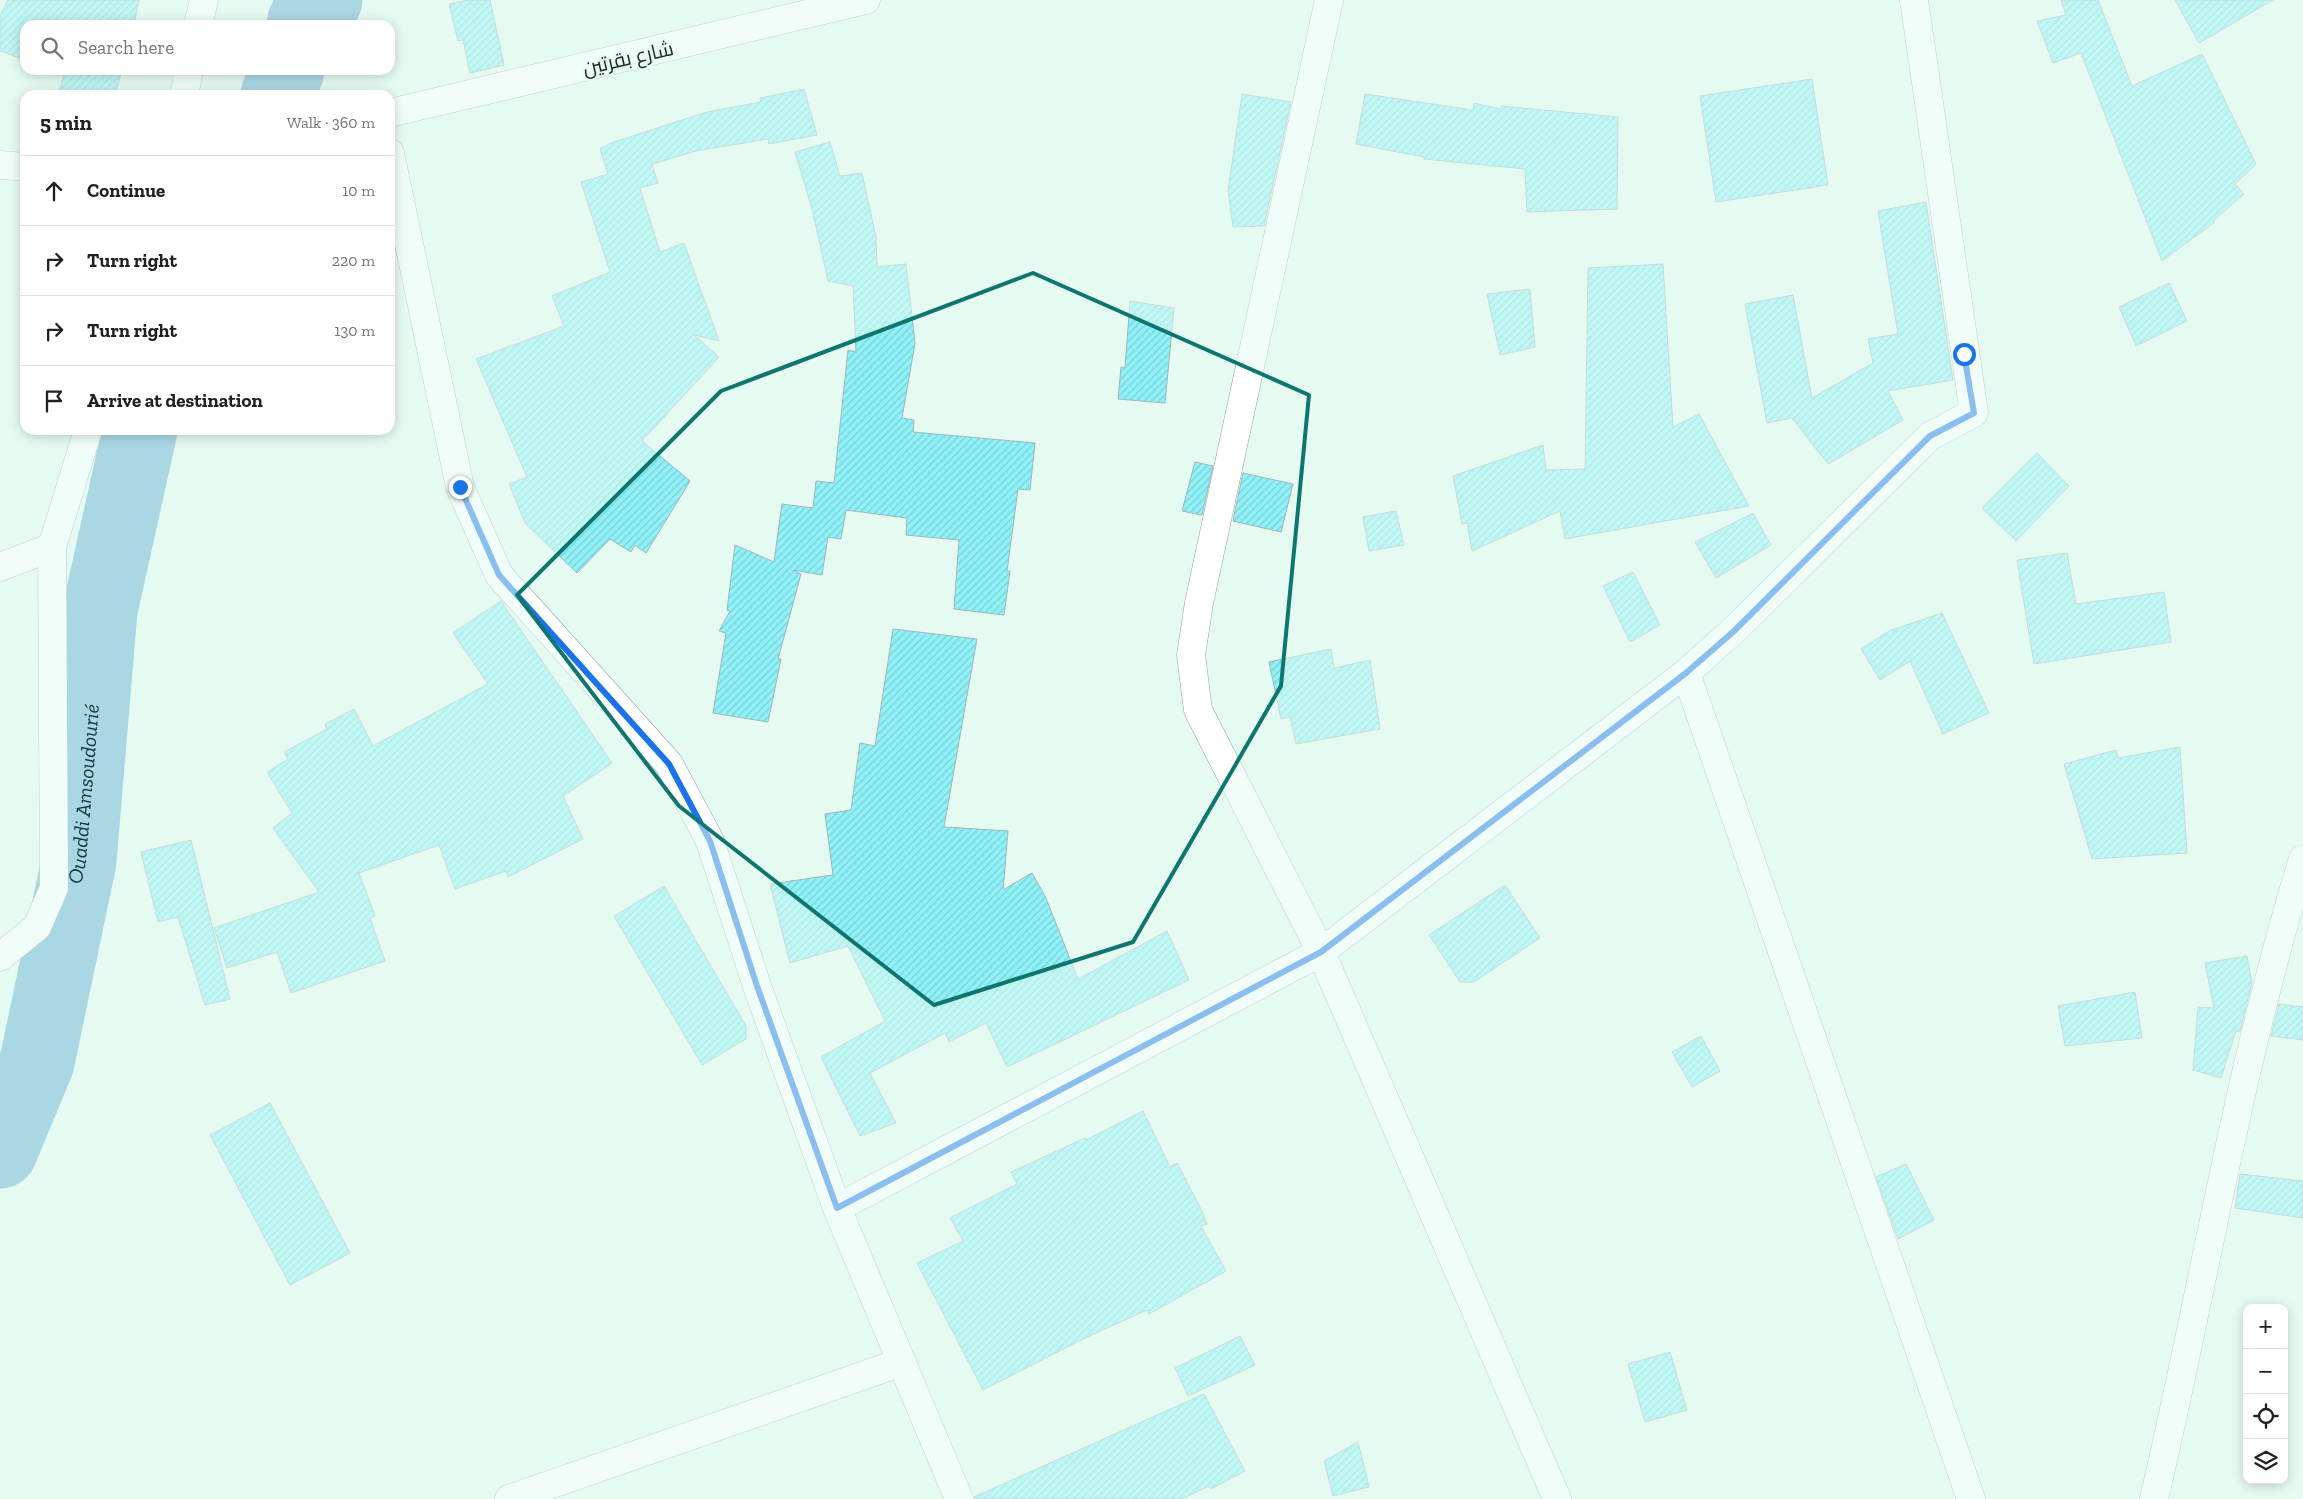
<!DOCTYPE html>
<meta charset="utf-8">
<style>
body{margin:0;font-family:"Zilla Slab",Cairo,serif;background:#f6f6f6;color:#202124}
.controls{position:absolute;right:15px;bottom:15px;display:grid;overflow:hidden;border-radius:10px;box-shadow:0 2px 12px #0003}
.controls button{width:45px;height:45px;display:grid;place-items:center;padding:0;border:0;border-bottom:1px solid #e0e0e0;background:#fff;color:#202124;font:25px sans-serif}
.stop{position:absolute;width:15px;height:15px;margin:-11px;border:4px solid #1a73e8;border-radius:50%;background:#fff}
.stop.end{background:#1a73e8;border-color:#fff;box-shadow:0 1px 5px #0008}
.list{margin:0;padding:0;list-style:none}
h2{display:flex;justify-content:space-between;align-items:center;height:65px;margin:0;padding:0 20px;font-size:21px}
h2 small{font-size:16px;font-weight:400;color:#757577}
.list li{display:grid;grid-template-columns:32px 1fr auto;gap:15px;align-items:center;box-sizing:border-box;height:70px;padding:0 20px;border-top:1px solid #e0e0e0}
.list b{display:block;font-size:19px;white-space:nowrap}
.list em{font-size:16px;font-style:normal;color:#757577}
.icon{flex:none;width:28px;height:28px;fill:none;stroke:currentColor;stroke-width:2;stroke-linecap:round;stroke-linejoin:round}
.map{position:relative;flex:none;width:2303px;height:1499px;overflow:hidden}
.search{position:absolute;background:#fff;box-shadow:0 2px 12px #0003;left:20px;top:20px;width:375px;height:55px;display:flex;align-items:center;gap:12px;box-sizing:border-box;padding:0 18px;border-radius:15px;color:#757577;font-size:19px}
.panel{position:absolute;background:#fff;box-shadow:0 2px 12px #0003;left:20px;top:90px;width:375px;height:345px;border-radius:15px}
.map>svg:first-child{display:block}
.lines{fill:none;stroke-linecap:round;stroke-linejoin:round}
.river{stroke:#62acd2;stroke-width:75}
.building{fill:url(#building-hatch);stroke:#9fb6b8}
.street-casing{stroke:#8fa39b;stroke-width:29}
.street{stroke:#fff;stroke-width:28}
.route{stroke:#1a73e8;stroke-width:6}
.marked{fill:none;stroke:#0f766e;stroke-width:4;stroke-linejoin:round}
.labels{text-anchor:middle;stroke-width:4;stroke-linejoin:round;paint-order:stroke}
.street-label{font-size:20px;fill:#222a27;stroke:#e5fbf2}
.water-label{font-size:21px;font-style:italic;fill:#113343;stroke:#e5fbf2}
</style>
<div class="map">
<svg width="2303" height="1499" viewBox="0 0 2303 1499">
<defs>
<pattern id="building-hatch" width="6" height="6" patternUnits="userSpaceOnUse" patternTransform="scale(1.25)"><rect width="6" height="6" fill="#90f2f9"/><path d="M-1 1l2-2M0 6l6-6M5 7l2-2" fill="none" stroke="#7cd0d5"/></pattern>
</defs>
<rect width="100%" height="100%" fill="#e5fbf2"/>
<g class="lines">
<!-- river -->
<g class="river">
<polyline points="304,25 305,21 325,0"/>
<polyline points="278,95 287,70"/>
<path id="s1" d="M0,1151L37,1062L79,861L100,610L140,430"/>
</g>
</g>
<!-- building -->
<g class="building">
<polygon points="8,0 139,0 134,25 25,25 25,60 0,51 0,16"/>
<polygon points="468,0 490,0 504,65 470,73 463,40 458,41 449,4"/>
<polygon points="2061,0 2098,0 2132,86 2202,54 2256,164 2235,184 2244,194 2213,221 2215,222 2162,261 2081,53 2053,63 2037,21 2066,15"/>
<polygon points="2175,0 2273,0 2199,43"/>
<polygon points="52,70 122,70 115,95 58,95 64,74"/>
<polygon points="1812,79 1828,185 1716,202 1700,96"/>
<polygon points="804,89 817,135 769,144 768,139 696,151 652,164 658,183 640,188 660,252 684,243 719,341 694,335 719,357 642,441 690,481 646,553 635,545 631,552 610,539 577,573 525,523 509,484 527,477 476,359 564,326 552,296 610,272 581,182 608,174 600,149 611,143 707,112 761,102 760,98"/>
<polygon points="1242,94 1291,102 1264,226 1233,227 1228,191"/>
<polygon points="1365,94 1473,110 1474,103 1501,109 1501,106 1618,117 1617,209 1527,212 1525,169 1424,159 1424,157 1356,144"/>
<polygon points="830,142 840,176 862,173 876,237 877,267 906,264 915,343 902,418 914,420 913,432 1035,443 1030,490 1018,489 1007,571 1010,571 1004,615 954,609 959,540 906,535 907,518 846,510 841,539 828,537 822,575 793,570 801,574 778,659 781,659 768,722 713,713 726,633 719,631 730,611 727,610 735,545 774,562 782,504 813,508 816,481 834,483 848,350 856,352 853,286 828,281 812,209 795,152"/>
<polygon points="1926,202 1953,380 1888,391 1903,420 1828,464 1792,418 1767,423 1745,304 1793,295 1812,398 1873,363 1868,339 1898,334 1878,211"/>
<polygon points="1663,264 1673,427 1699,414 1749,506 1565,539 1560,511 1472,551 1467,523 1462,524 1453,476 1543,445 1546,470 1585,469 1588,268"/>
<polygon points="2169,283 2187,321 2136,346 2119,307"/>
<polygon points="1530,289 1535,347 1500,355 1487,294"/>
<polygon points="1130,301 1174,308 1165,403 1118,399 1121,367 1125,368"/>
<polygon points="2037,453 2069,486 2016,541 1982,508"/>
<polygon points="1195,462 1213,466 1202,515 1182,511"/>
<polygon points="1243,473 1293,484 1281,532 1233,521"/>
<polygon points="1396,511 1404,545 1369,551 1363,517"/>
<polygon points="1753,513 1771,545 1716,578 1695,542"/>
<polygon points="2067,553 2076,604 2164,592 2171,642 2034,664 2017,560"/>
<polygon points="1633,572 1660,625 1630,642 1603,586"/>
<polygon points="501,601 612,763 563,796 583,839 508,877 506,871 455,889 439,845 359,873 375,916 370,918 385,961 291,993 277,952 227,968 214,928 319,892 273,828 292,813 267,772 288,759 284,752 327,729 325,724 354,709 373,746 488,684 453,633"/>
<polygon points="1942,613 1989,713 1943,734 1910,661 1880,680 1861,649 1889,631"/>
<polygon points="893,629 977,639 944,827 1008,831 1003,890 1032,873 1045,896 1078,979 1167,931 1189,980 1007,1067 986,1023 949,1042 945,1033 870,1073 896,1123 860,1136 821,1057 885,1021 848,946 790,963 770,884 833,875 825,814 851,810 860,743 875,746"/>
<polygon points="1331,649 1334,668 1370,660 1380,729 1296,744 1290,717 1281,719 1269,662"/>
<polygon points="2180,747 2187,853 2092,859 2064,764 2116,750 2118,758"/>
<polygon points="191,840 230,999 205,1005 178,917 158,922 141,852"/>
<polygon points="1505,885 1540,938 1474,982 1460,982 1429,935"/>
<polygon points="664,886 746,1026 746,1039 702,1065 614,916"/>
<polygon points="2247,956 2252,982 2240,1031 2236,1031 2221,1078 2193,1070 2198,1007 2214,1008 2205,963"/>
<polygon points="2135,992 2142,1038 2065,1046 2058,1006"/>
<polygon points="2279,1004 2303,1007 2303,1040 2271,1036"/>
<polygon points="1701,1036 1720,1071 1692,1087 1672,1052"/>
<polygon points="270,1103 350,1253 290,1285 210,1135"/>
<polygon points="1143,1111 1170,1167 1177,1163 1205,1217 1204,1217 1207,1224 1201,1226 1226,1271 1149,1314 1147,1310 1085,1338 983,1390 917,1263 963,1241 950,1218 1017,1184 1011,1172 1085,1138 1086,1140"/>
<polygon points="1906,1164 1934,1220 1898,1239 1876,1177"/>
<polygon points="2240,1174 2303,1181 2303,1218 2235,1208"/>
<polygon points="1240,1336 1255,1365 1188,1396 1175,1368"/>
<polygon points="1670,1352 1687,1410 1645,1422 1628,1364"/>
<polygon points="1204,1394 1245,1471 1211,1489 1209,1486 1182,1499 974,1499 974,1497"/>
<polygon points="1358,1442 1369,1487 1333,1496 1324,1461"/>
</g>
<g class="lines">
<!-- street casing -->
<g class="street-casing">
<g id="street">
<polyline points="1329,0 1199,603 1191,655 1198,710 1321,952 1557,1499"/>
<polyline points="198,25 204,0"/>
<polyline points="184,95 189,70"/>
<polyline points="390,113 866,0"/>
<polyline points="390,153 460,487 499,575 669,764 710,841 757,986 837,1208 959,1499"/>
<polyline points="0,165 25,167"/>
<polyline points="0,567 52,547"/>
<polyline points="1686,673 1971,1499"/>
<polyline points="0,957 37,927 54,888 52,547 88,430"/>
<polyline points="837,1208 1321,952 1686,673 1733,631 1930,436 1974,413 1914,0"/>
<polyline points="509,1499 902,1362"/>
<path d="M2154,1499C2204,1286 2238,1069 2303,859"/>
</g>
</g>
<!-- street -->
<use href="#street" class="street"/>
</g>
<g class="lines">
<!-- route -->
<polyline class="route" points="460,487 499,575 669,764 710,841 757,986 837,1208 1321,952 1686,673 1734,631 1930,436 1974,413 1964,354"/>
</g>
<!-- marked area -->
<path d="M0 0H2303V1499H0ZM1033,273L1309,395L1281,686L1133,942L934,1005L679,806L517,595L721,391Z" fill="#e5fbf2" fill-opacity=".55" fill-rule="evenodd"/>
<path class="marked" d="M1033,273L1309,395L1281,686L1133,942L934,1005L679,806L517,595L721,391Z"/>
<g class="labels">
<!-- street labels -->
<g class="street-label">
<text transform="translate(628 58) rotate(-13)" y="7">شارع بقرتين</text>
</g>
<!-- water labels -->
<g class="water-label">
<text dy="7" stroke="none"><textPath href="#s1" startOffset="369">Ouaddi Amsoudourié</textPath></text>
</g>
</g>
</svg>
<div class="controls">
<button>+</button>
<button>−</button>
<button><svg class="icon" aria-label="locate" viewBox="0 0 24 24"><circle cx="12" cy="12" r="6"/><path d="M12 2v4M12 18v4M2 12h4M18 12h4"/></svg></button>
<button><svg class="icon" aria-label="layers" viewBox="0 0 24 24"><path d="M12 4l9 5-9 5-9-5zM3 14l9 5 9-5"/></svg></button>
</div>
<div class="stop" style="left:1964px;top:354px"></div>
<div class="stop end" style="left:460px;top:487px"></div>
<div class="search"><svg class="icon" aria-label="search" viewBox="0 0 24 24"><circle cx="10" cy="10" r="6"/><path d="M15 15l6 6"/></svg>Search here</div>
<section class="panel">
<h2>5 min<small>Walk · 360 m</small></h2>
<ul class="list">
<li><svg class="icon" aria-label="ahead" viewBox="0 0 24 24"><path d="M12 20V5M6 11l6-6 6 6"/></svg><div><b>Continue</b></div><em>10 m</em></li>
<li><svg class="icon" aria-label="right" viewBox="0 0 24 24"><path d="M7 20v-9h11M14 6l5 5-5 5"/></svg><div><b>Turn right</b></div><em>220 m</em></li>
<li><svg class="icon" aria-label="right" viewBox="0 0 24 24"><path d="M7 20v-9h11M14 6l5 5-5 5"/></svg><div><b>Turn right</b></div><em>130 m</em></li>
<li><svg class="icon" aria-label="arrive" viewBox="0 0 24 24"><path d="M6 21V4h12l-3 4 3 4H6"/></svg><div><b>Arrive at destination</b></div></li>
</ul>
</section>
</div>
